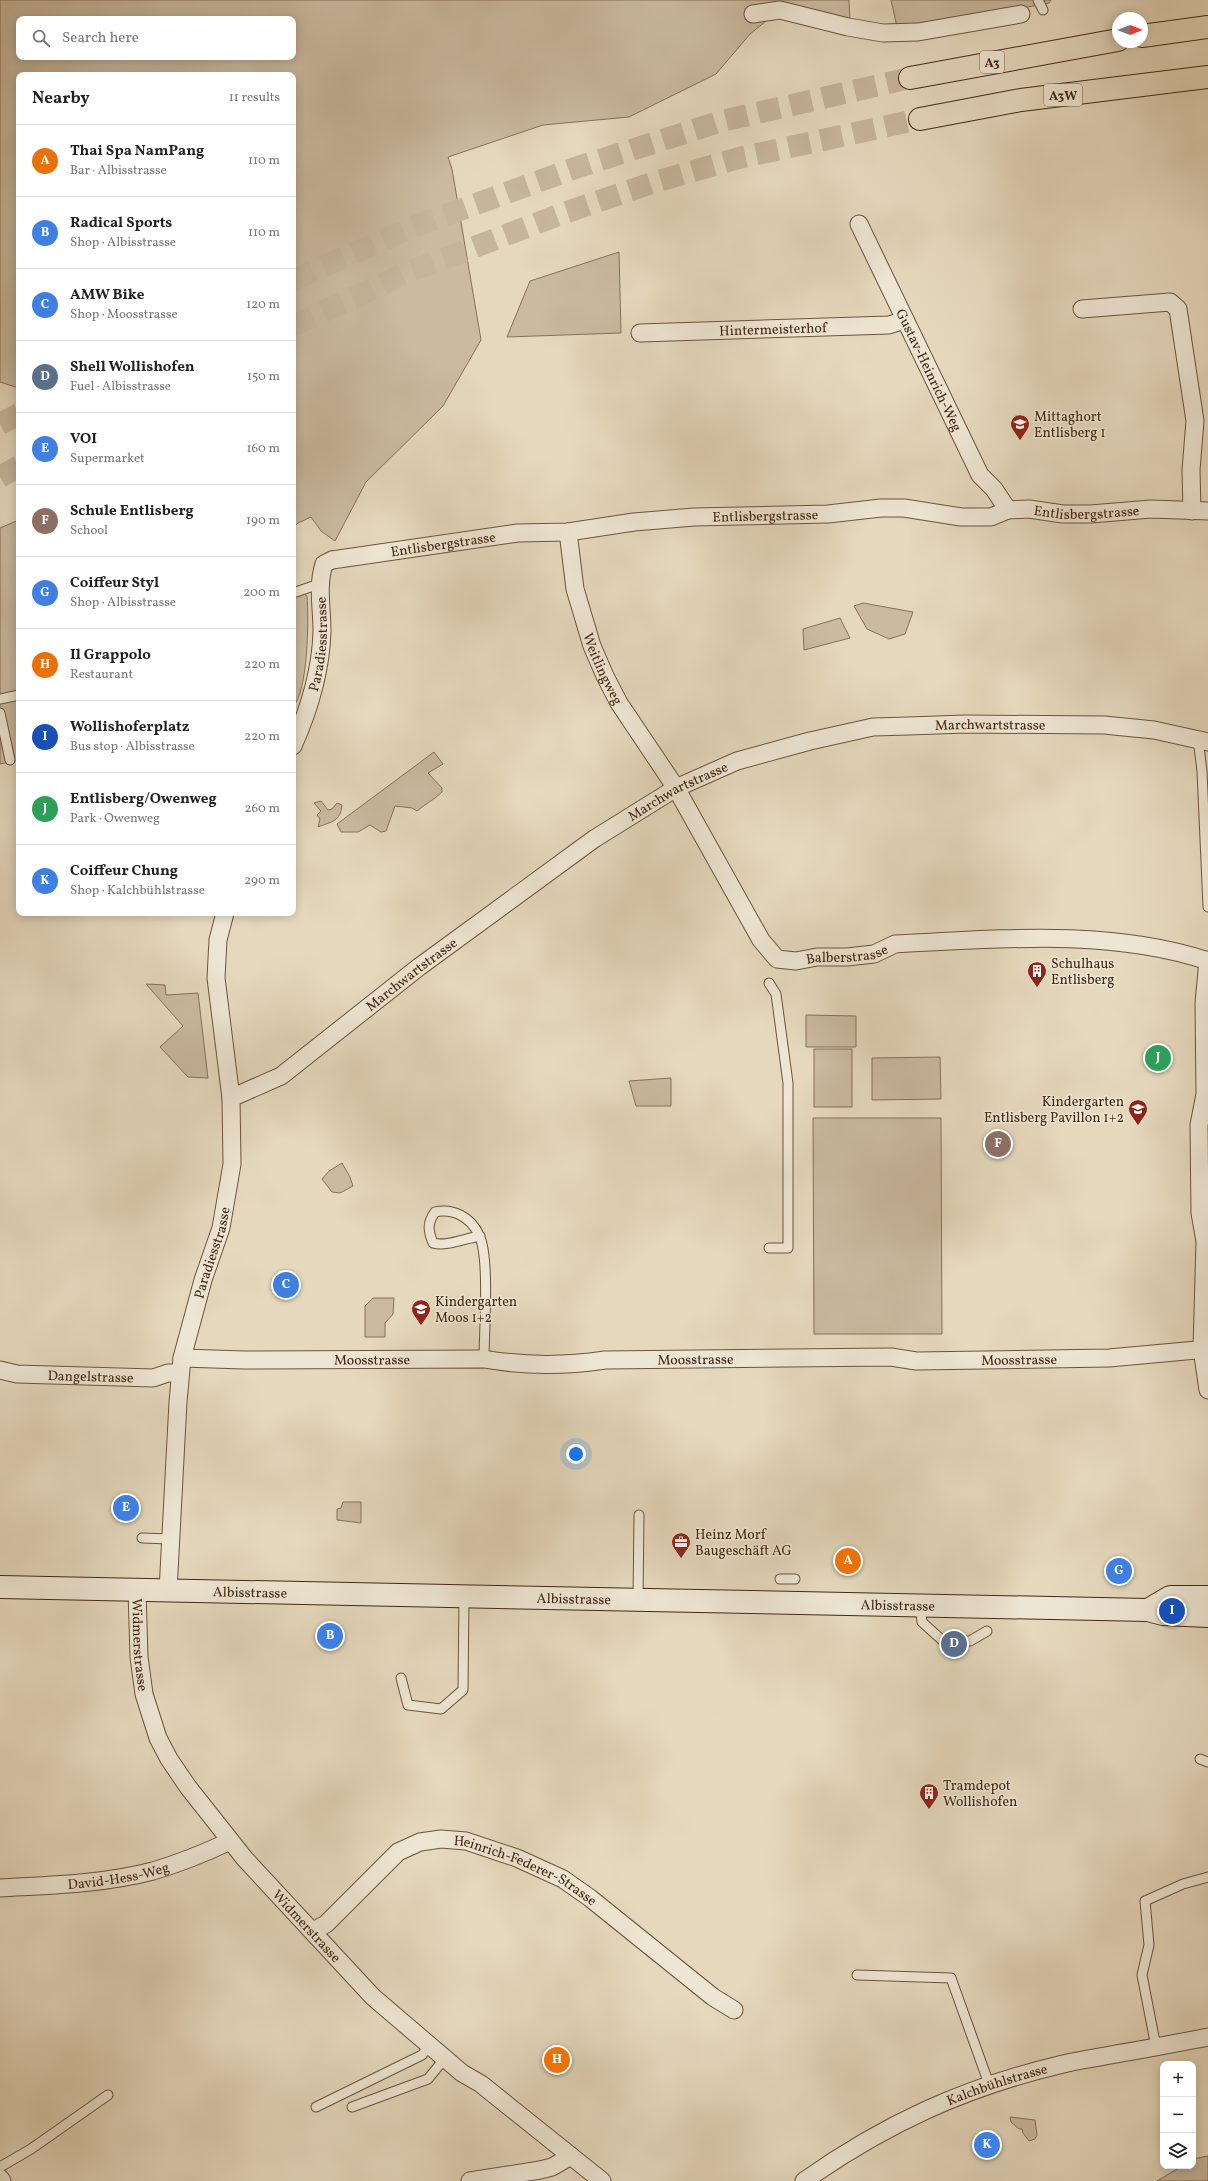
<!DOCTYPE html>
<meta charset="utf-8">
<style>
body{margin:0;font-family:Vollkorn,serif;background:#f6f6f6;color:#222}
.controls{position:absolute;right:12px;bottom:12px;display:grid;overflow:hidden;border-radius:8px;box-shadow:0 2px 10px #0003}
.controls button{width:36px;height:36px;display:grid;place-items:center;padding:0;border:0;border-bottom:1px solid #e0e0e0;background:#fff;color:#222;font:20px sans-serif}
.compass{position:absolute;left:1112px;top:12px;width:36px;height:36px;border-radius:50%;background:#fff;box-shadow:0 2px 10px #0003;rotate:90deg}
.you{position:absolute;left:576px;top:1454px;width:14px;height:14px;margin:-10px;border:3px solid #fff;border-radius:50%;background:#1a73e8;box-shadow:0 0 0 6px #1a73e833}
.badge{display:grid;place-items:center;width:26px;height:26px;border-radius:50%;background:#2563eb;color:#fff;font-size:13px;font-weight:700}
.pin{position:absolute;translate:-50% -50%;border:2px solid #fff;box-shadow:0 1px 4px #0006}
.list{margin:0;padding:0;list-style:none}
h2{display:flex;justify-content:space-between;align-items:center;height:52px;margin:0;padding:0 16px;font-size:17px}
h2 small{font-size:13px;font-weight:400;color:#767676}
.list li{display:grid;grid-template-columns:26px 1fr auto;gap:12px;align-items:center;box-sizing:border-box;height:72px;padding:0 16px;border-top:1px solid #e0e0e0}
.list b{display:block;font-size:15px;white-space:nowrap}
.list p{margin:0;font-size:13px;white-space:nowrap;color:#767676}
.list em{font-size:13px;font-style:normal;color:#767676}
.icon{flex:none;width:22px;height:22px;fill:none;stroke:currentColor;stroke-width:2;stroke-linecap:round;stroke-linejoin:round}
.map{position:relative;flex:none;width:1208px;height:2181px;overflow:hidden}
.search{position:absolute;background:#fff;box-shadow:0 2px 10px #0003;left:16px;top:16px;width:280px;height:44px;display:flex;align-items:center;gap:10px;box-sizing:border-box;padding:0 14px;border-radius:8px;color:#767676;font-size:15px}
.panel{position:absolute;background:#fff;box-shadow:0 2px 10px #0003;left:16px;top:72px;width:280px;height:844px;border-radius:8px}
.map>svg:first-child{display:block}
.green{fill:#cabaa0;stroke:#877058;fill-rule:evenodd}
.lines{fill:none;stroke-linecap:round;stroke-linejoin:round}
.motorway-tunnel{stroke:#c5b59b;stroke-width:22;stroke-dasharray:22 11;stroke-linecap:butt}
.service-casing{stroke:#6c533c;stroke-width:11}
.minor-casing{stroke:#6c533c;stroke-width:19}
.secondary-casing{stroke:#442711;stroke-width:24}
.motorway-casing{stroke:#442711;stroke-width:24}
.service{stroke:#eee6d4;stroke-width:9}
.minor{stroke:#eee6d4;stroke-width:17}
.secondary{stroke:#eee6d4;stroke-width:22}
.motorway{stroke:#e5d8bd;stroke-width:22}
.labels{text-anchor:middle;stroke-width:3;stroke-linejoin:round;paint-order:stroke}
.shield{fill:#eee6d4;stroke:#77604c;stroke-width:1}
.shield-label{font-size:13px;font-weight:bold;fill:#442711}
.street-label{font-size:14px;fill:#442711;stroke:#eee6d4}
.poi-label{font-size:14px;fill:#442711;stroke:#eee6d4;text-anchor:start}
</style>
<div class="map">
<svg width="1208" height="2181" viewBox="0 0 1208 2181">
<rect width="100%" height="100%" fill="#e5d8bd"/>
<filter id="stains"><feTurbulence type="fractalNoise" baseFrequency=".005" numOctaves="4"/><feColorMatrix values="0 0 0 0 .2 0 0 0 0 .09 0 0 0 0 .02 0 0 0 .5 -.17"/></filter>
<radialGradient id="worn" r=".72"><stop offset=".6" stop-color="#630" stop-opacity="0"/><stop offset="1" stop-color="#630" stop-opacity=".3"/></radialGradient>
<!-- green -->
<g class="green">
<path d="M0,0H849L850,21L782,8L750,34L716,74L629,117L543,125L448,157L452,169L481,340L443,406L366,482L335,541L321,531L311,517L298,523L293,528V75H19V388L0,382ZM19,19H293V57H19Z"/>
<polygon points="891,0 1051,0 1049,3 946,22 897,27"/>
<polygon points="619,252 621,333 507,337 530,281"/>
<polygon points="19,520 19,760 0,764 0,528"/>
<path d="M302,593L307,596C309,617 308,693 293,706V596L294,598Z"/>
<polygon points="863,603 913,612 905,634 889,639 867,629 854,606"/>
<polygon points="840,618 850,638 804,650 803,629"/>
<path d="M434,752L443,764L428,773L442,788V792C434,800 425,804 417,811L412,808L395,806L386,831L381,832L370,825L358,832H341L337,824Z"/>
<path d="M321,801L328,810L332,809L337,803L342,805C340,822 333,821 318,827L320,819L317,815L321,811L314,803Z"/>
<polygon points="146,984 165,985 166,995 198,993 208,1078 188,1077 160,1047 183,1026"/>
<polygon points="806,1015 856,1016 856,1047 806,1047"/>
<rect x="814" y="1049" width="38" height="58"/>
<polygon points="940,1057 941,1099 872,1100 872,1058"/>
<polygon points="671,1078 671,1106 636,1106 629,1081"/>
<polygon points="941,1118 942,1334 814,1334 813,1118"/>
<polygon points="342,1163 350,1177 353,1186 340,1193 332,1192 322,1179 329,1171"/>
<polygon points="373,1298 394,1298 393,1314 385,1323 385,1337 365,1337 365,1306"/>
<polygon points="343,1502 361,1502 361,1523 337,1520 337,1509 341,1508"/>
<polygon points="1010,2117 1035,2120 1037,2135 1035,2139 1029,2141 1023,2133 1022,2129 1019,2129 1011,2122"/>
<polygon points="1208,2156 1208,2181 1157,2181 1182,2166 1193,2166 1193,2159"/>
</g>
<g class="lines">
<!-- motorway-tunnel -->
<g class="motorway-tunnel">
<polyline points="293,280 413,227 578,167 722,121 910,78"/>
<polyline points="293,326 406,273 564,213 655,182 739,158 920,119"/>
<polyline points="0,424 19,414"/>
<polyline points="0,477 19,466"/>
</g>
<!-- service casing -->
<g class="service-casing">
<g id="service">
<polyline points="1038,0 1043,10"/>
<polyline points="293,593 319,584"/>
<polyline points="0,699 19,695"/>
<polyline points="0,713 10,760"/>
<polyline points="1198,739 1202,771 1208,907"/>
<polyline points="769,983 776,994 788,1083 788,1248 769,1248"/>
<path d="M480,1236C466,1238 446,1247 433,1243C428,1231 427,1223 435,1212C453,1208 471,1217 479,1235C490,1257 484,1332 484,1359"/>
<polyline points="142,1538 170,1539"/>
<polyline points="780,1579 795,1579"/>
<polyline points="638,1600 639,1515"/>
<polyline points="920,1605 922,1622 943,1641 970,1641 987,1631"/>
<polyline points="401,1678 408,1705 441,1709 463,1690 464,1596"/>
<polyline points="1200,1759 1208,1762"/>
<polyline points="857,1975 951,1978 989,2084"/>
<polyline points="1156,2047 1142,1975 1149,1945 1145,1901 1183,1884 1208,1877"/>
<polyline points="316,2107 422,2055 430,2045"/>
<polyline points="352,2107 428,2079 445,2058"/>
<polyline points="0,2167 31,2149 108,2095"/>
</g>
</g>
<!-- minor casing -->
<g class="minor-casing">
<g id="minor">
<polyline points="753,14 780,10 848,27 883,33 918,32 1021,14"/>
<path id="s1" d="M859,224L980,475L994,489L1008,510"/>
<polyline points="1082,309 1170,302 1178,309 1195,421 1191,470 1192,511"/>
<path id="s2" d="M640,333L889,325L905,320"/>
<path id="s3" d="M568,532L575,589L592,646L605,676L619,703L676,788L761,940L777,959L796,961L817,957H847L874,954L895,944C998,939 1109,928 1208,961"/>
<path id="s4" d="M293,746C309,710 321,670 322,631C322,608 317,586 324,564L332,560L518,533L568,532L634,522L694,517L828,514L881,508H904L961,517H991L1008,510L1029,509L1063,514H1091L1151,509L1208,511"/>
<polyline points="1208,960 1204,1003 1205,1094 1199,1125 1200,1213 1205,1241 1202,1349 1208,1390"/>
<path id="s5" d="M231,1098L281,1076L419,967L594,839L676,788L737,761L810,741L873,727L909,726L965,724L1104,725L1154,730L1208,742"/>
<path id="s6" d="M182,1358L244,1360L484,1359C524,1366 565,1366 605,1360L891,1357L916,1361L1109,1358L1208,1349"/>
<path id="s7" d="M0,1370L17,1374L153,1378L168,1373H180"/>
<path id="s8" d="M137,1590L139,1657L144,1694L158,1738L169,1759L188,1787L245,1859L373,1997L462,2073L481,2084L602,2181"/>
<path id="s9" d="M168,1591L178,1402L182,1358L203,1280L221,1228L232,1164L231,1098L216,978L218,940L225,913"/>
<path id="s10" d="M0,1888C51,1885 103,1884 153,1871C180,1863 205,1853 230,1841"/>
<path id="s11" d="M313,1931L326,1924L398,1852L420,1842L441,1839L466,1841L517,1858L563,1879L590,1898L713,1997L734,2010"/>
<polyline points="0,2178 2,2181"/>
<polyline points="470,2181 540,2170 552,2167 571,2156"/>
<path id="s12" d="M804,2181C885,2124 963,2088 1059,2065C1077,2060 1097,2058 1116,2054C1147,2049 1177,2043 1208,2037"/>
</g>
</g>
<!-- secondary casing -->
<g class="secondary-casing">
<g id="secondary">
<path id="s13" d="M0,1587L1148,1610L1163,1614L1208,1616"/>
<polyline points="1148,1610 1170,1597 1208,1597"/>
</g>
</g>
<!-- motorway casing -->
<g class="motorway-casing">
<g id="motorway">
<polyline points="1142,36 1208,27"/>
<polyline points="910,78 1118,40"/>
<polyline points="920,119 1021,100 1208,77"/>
</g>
</g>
<!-- service -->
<use href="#service" class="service"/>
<!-- minor -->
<use href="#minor" class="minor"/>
<!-- secondary -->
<use href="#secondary" class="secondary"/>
<!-- motorway -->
<use href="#motorway" class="motorway"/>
</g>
<!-- icons -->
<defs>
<g id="school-pin" transform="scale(1)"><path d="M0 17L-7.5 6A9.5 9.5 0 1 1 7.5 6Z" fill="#8f2418" stroke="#eee6d4"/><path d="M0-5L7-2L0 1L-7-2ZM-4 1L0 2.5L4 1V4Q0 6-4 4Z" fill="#fff"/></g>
<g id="building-pin" transform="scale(1)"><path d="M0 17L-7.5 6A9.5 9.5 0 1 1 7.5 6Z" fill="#8f2418" stroke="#eee6d4"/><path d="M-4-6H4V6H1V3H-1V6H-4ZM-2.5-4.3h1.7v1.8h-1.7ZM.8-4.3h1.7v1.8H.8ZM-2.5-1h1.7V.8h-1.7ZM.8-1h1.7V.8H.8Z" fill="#fff"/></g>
<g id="office-pin" transform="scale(1)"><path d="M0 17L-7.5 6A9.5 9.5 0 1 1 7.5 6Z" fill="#8f2418" stroke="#eee6d4"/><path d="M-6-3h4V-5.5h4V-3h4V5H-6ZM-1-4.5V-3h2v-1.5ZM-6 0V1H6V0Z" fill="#fff"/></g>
</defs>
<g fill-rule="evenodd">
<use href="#school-pin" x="1020" y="424"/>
<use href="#building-pin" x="1037" y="971"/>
<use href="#school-pin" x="1138" y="1109"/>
<use href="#school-pin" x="421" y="1309"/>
<use href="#office-pin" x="681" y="1542"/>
<use href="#building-pin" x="929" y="1793"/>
</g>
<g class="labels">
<!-- shield labels -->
<g class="shield">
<rect x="980" y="51" width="24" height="22" rx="3"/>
<rect x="1044" y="84" width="38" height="22" rx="3"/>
</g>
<g class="shield-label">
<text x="992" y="67">A3</text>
<text x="1063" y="100">A3W</text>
</g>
<!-- street labels -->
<g class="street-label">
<text dy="5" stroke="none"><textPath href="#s2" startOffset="133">Hintermeisterhof</textPath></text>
<text dy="5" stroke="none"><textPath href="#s1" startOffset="162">Gustav-Heinrich-Weg</textPath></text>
<text dy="5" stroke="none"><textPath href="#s4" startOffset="956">Entlisbergstrasse</textPath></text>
<text dy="5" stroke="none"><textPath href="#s4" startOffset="632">Entlisbergstrasse</textPath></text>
<text dy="5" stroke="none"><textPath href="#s4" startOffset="308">Entlisbergstrasse</textPath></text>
<text dy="5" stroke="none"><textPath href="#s4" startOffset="106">Paradiesstrasse</textPath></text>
<text dy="5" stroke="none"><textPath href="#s3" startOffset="142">Weitlingweg</textPath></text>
<text dy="5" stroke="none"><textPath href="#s5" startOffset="868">Marchwartstrasse</textPath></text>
<text dy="5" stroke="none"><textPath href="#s5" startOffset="544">Marchwartstrasse</textPath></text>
<text dy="5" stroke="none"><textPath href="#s3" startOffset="552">Balberstrasse</textPath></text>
<text dy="5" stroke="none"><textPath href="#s5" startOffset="220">Marchwartstrasse</textPath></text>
<text dy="5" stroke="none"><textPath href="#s9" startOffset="343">Paradiesstrasse</textPath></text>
<text dy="5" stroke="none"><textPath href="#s6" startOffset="514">Moosstrasse</textPath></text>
<text dy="5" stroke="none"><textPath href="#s6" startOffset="838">Moosstrasse</textPath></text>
<text dy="5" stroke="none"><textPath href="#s6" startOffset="190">Moosstrasse</textPath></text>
<text dy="5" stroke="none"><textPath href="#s7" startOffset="91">Dangelstrasse</textPath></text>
<text dy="5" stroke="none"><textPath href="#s13" startOffset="250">Albisstrasse</textPath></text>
<text dy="5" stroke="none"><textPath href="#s13" startOffset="574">Albisstrasse</textPath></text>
<text dy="5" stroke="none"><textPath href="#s13" startOffset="898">Albisstrasse</textPath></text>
<text dy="5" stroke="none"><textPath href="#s8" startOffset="55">Widmerstrasse</textPath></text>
<text dy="5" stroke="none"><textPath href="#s11" startOffset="253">Heinrich-Federer-Strasse</textPath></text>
<text dy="5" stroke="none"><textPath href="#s10" startOffset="119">David-Hess-Weg</textPath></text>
<text dy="5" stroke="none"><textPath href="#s8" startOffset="391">Widmerstrasse</textPath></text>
<text dy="5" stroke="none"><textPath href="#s12" startOffset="217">Kalchbühlstrasse</textPath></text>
</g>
<!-- poi labels -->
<g class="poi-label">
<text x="1034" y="421">Mittaghort<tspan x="1034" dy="16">Entlisberg 1</tspan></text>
<text x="1051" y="968">Schulhaus<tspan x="1051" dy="16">Entlisberg</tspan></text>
<text x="1124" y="1106" text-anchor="end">Kindergarten<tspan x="1124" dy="16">Entlisberg Pavillon 1+2</tspan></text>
<text x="435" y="1306">Kindergarten<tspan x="435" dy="16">Moos 1+2</tspan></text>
<text x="695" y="1539">Heinz Morf<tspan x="695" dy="16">Baugeschäft AG</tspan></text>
<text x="943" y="1790">Tramdepot<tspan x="943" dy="16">Wollishofen</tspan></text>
</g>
</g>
<rect width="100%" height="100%" filter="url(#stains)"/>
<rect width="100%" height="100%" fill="url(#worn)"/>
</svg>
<div class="controls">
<button>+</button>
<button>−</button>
<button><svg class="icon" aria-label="layers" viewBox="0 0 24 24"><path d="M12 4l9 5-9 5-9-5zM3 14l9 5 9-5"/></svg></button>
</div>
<svg class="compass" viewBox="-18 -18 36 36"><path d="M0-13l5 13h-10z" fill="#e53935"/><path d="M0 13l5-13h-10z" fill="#767676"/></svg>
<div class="you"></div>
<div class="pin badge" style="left:848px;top:1561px;background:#e8710a">A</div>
<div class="pin badge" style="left:330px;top:1636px;background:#3f7fe0">B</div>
<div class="pin badge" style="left:286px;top:1285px;background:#3f7fe0">C</div>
<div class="pin badge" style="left:954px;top:1644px;background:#5c6f8a">D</div>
<div class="pin badge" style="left:126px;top:1508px;background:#3f7fe0">E</div>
<div class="pin badge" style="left:998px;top:1144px;background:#8d6e63">F</div>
<div class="pin badge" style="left:1119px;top:1571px;background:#3f7fe0">G</div>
<div class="pin badge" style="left:557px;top:2060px;background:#e8710a">H</div>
<div class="pin badge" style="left:1172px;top:1611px;background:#1a4fb4">I</div>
<div class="pin badge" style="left:1158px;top:1058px;background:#2e9e5b">J</div>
<div class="pin badge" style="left:987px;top:2145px;background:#3f7fe0">K</div>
<div class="search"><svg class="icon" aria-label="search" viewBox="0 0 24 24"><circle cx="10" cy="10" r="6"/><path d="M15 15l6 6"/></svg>Search here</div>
<section class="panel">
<h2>Nearby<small>11 results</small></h2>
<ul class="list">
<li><span class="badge" style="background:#e8710a">A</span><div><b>Thai Spa NamPang</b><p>Bar · Albisstrasse</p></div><em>110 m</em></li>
<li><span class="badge" style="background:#3f7fe0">B</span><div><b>Radical Sports</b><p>Shop · Albisstrasse</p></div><em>110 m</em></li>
<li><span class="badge" style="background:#3f7fe0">C</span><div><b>AMW Bike</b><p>Shop · Moosstrasse</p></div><em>120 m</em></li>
<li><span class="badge" style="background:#5c6f8a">D</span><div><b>Shell Wollishofen</b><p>Fuel · Albisstrasse</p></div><em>150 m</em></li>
<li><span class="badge" style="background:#3f7fe0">E</span><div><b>VOI</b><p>Supermarket</p></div><em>160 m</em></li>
<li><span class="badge" style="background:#8d6e63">F</span><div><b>Schule Entlisberg</b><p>School</p></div><em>190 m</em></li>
<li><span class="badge" style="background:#3f7fe0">G</span><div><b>Coiffeur Styl</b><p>Shop · Albisstrasse</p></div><em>200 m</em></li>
<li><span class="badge" style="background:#e8710a">H</span><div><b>Il Grappolo</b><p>Restaurant</p></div><em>220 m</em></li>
<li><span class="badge" style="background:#1a4fb4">I</span><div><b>Wollishoferplatz</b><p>Bus stop · Albisstrasse</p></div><em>220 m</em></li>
<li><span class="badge" style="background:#2e9e5b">J</span><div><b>Entlisberg/Owenweg</b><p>Park · Owenweg</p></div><em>260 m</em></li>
<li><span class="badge" style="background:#3f7fe0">K</span><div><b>Coiffeur Chung</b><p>Shop · Kalchbühlstrasse</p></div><em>290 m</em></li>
</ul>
</section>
</div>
